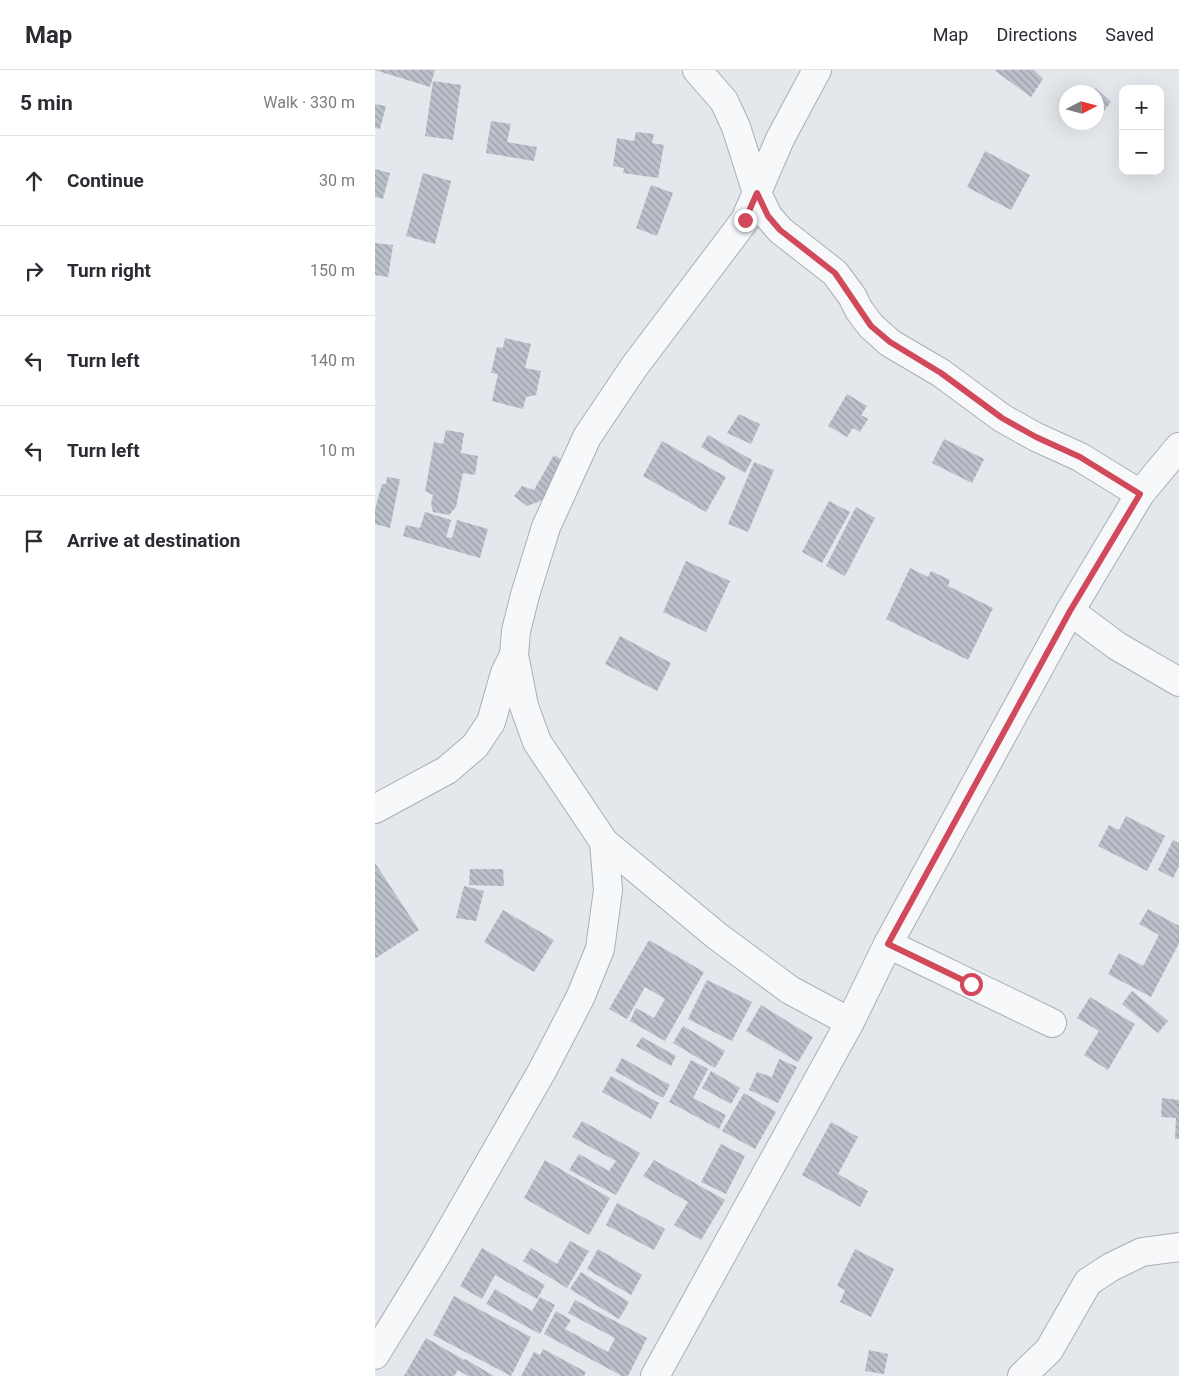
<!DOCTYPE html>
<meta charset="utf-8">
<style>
body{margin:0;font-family:Roboto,sans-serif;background:#f2f2f3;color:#2b2b33}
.controls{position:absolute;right:15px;top:15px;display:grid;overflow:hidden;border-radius:10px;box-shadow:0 5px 20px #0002}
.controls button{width:45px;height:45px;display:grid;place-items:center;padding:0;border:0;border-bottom:1px solid #e1e1e2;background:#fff;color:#2b2b33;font:25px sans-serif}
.compass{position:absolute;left:684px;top:15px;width:45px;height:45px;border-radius:50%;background:#fff;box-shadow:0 5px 20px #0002;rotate:84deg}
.stop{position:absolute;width:15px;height:15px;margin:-11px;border:4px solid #d1495b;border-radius:50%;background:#fff}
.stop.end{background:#d1495b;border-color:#fff;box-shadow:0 1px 5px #0008}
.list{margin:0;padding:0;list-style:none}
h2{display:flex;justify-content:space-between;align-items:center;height:65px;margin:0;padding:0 20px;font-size:21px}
h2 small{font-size:16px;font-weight:400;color:#7c7c81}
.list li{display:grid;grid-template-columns:32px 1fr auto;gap:15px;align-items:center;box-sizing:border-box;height:90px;padding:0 20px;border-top:1px solid #e1e1e2}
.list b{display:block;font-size:19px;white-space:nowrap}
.list em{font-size:16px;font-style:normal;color:#7c7c81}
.icon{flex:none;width:28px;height:28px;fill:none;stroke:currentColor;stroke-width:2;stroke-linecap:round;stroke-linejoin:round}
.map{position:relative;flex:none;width:804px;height:1306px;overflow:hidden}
header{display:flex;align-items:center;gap:30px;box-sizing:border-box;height:70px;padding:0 25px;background:#fff;border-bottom:1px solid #e1e1e2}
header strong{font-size:24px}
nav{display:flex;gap:28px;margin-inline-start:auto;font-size:18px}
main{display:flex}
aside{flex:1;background:#fff}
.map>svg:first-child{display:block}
.building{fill:url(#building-back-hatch)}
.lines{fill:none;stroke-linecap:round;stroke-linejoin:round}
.minor-casing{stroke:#a9aeb7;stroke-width:30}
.minor{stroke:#f7f8fa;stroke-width:28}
.route{stroke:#d1495b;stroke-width:6}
</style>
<header>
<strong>Map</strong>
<nav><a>Map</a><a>Directions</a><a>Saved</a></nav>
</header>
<main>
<aside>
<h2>5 min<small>Walk · 330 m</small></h2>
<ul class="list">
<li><svg class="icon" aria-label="ahead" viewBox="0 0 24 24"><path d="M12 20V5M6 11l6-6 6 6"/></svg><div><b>Continue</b></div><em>30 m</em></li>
<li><svg class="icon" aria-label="right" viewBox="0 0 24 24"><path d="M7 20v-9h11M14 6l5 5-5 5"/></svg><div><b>Turn right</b></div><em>150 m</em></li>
<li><svg class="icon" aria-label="left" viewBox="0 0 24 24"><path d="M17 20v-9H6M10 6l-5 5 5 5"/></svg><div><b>Turn left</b></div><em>140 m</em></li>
<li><svg class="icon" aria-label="left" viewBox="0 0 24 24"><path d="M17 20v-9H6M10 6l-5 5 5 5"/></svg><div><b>Turn left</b></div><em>10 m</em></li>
<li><svg class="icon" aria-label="arrive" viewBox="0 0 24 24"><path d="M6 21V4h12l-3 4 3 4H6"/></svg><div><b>Arrive at destination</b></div></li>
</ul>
</aside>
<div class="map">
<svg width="804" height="1306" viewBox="0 0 804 1306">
<defs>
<pattern id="building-back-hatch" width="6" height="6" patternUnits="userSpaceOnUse" patternTransform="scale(1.25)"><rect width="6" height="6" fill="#bbc0ca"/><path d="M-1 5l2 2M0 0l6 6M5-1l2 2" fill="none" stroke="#989da6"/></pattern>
</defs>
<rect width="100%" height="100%" fill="#e4e7ec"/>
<!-- building -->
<g class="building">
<polygon points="0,0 60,0 55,17"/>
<polygon points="619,0 659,0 668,9 656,27"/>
<polygon points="58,11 86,15 78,70 50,66"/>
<polygon points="721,18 736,32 724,47 722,45 722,22 716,22"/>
<polygon points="0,34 11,36 5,59 0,58"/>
<polygon points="116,51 136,54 132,72 162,77 159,91 111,83"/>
<polygon points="261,62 279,64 277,73 289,75 283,108 248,103 249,98 238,96 242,68 259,71"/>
<polygon points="610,81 655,105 636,140 592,117"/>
<polygon points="0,99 15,103 8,129 0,127"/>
<polygon points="48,103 76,111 60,174 31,166"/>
<polygon points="276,115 298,123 282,166 261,158"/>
<polygon points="0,173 18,175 13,207 0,205"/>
<polygon points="130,268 156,274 150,298 166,301 161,325 151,327 148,339 117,331 123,304 116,303 122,277 128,278"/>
<polygon points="472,324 492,336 486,345 493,349 485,362 478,358 472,367 453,356"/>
<polygon points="364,344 385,354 376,374 352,363"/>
<polygon points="71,360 89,363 86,383 103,386 100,405 88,403 81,437 74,445 58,442 56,434 58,425 50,421 59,372 68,374"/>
<polygon points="333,365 377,390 370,403 326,377"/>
<polygon points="569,369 609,389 597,413 557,393"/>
<polygon points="287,371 351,407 331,442 268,406"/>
<polygon points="179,385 190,392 168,430 152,436 139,426 147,416 159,420"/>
<polygon points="379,392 399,400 373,462 353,454"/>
<polygon points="12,407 25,409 15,458 0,454 0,439 7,414 11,414"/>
<polygon points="454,431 475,442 447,493 427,482"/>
<polygon points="481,437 500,448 470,506 451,496"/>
<polygon points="50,442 76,450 71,467 77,468 82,450 113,459 105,488 28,466 31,455 45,458"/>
<polygon points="311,491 355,511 331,562 288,542"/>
<polygon points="535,498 553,507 556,501 575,510 573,516 618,538 593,590 511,549"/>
<polygon points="245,566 296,593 282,621 230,594"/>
<polygon points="751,746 790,766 772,801 723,776 734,755 744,760"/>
<polygon points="798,770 804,773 804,796 798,808 783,800"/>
<polygon points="0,793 44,860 1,888 0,886"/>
<polygon points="95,799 128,799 129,816 94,815"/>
<polygon points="89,816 109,821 101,851 81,848"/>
<polygon points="773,839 804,856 804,873 776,927 733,904 744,883 768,896 784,865 764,854"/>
<polygon points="128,840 179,870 159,902 109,872"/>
<polygon points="274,870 329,902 290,971 255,951 261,938 279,948 290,929 270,917 252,949 234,939"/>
<polygon points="332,910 377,932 357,971 313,949"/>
<polygon points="757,921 793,951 783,963 747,934"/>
<polygon points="715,927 760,954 733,1000 709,985 724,961 702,948"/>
<polygon points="386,935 438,967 423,992 371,961"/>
<polygon points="308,956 350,981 340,998 298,973"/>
<polygon points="267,967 301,986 296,996 261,976"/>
<polygon points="247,988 295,1015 288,1028 240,1001"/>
<polygon points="404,989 422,997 403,1033 374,1020 382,1002 397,1007"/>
<polygon points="316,990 333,999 318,1028 351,1045 344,1059 294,1032"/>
<polygon points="336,1001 365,1018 356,1034 327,1018"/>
<polygon points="236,1006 284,1033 276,1049 227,1022"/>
<polygon points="369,1023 401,1042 380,1079 347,1061"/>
<polygon points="787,1028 804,1030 804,1069 800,1069 801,1048 786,1047"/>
<polygon points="207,1051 265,1083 241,1125 194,1100 204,1084 234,1101 241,1091 197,1067"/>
<polygon points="456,1052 483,1067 463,1104 493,1121 485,1137 427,1105"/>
<polygon points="346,1074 370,1086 351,1124 326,1112"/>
<polygon points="170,1090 235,1128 214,1165 149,1128"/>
<polygon points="279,1090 350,1130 326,1170 299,1155 313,1132 268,1106"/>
<polygon points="242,1133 290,1159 279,1180 231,1155"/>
<polygon points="195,1171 214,1181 192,1218 148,1191 156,1178 182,1194"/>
<polygon points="107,1178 170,1215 162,1229 120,1205 107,1229 85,1216"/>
<polygon points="223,1179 267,1205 256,1225 212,1199"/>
<polygon points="480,1179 519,1199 496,1247 465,1232 470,1220 462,1216"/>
<polygon points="206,1202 254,1232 244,1249 195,1219"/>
<polygon points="120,1219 157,1241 165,1227 180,1235 165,1264 111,1234"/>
<polygon points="79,1226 156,1267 136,1306 58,1265"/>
<polygon points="200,1230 272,1268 253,1306 247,1306 169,1264 181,1241 196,1250 190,1259 233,1282 240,1268 193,1243"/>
<polygon points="51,1268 89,1290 90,1289 119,1306 93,1306 83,1300 79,1306 29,1306"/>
<polygon points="168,1279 211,1302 209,1306 146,1306 159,1282 165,1285"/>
<polygon points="494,1280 513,1284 509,1304 490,1301"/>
</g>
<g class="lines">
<!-- minor casing -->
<g class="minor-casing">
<g id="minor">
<polyline points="322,0 349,31 361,57 382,123 393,146 405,160 460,203 477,226 484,240 496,256 515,273 566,303 627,348 661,367 705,387 765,424"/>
<polyline points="442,0 405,69 370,150 259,297 212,367 171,457 150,525 141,561 139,585 149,636 162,672 229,772 342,866 415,920 475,952"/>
<polyline points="695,541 742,576 804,612"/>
<polyline points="0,739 72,700 100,676 116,652 130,603 139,585"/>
<polyline points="513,874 677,953"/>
<polyline points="0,1285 62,1184 167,1001 205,928 225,879 233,820 229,772"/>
<polyline points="280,1306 475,952 513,874 695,541 765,424 804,377"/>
<polyline points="647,1306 674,1280 713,1212 736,1197 767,1182 804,1177"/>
</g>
</g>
<!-- minor -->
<use href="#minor" class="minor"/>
</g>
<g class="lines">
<!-- route -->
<polyline class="route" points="370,150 382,123 393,146 405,160 460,203 496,256 515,272 566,303 627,348 661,367 705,387 765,424 695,541 513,874 596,914"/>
</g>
</svg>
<div class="controls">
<button>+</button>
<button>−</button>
</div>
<svg class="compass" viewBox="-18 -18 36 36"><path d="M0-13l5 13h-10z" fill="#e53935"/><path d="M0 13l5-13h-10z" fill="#7c7c81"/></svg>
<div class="stop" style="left:596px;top:914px"></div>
<div class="stop end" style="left:370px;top:150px"></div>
</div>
</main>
